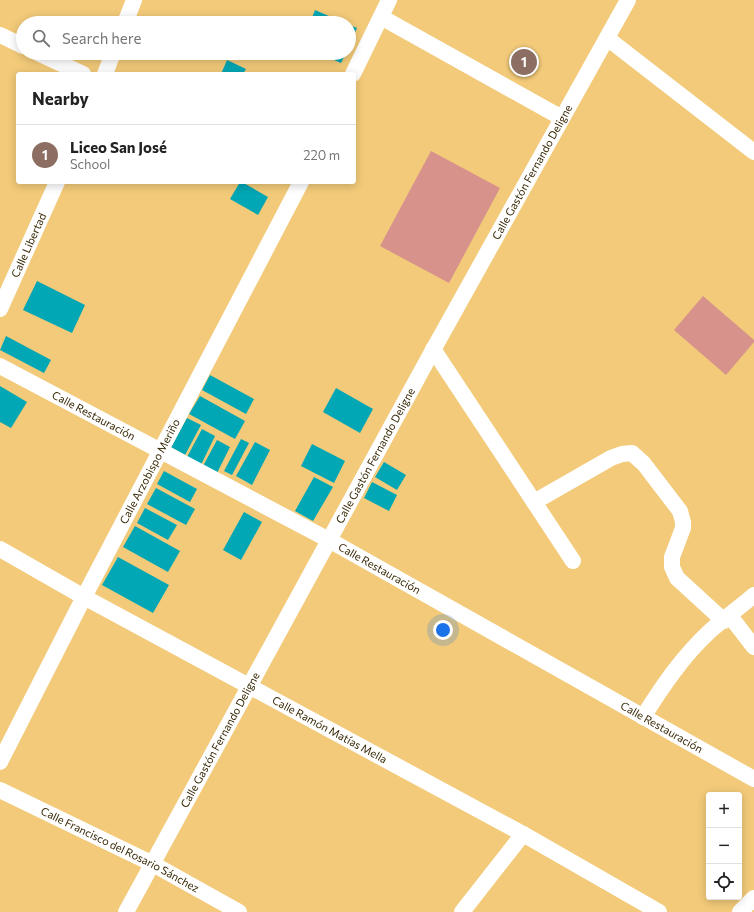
<!DOCTYPE html>
<meta charset="utf-8">
<style>
body{margin:0;font-family:Commissioner,sans-serif;background:#f2f2f2;color:#222}
.controls{position:absolute;right:12px;bottom:12px;display:grid;overflow:hidden;border-radius:4px;box-shadow:0 2px 10px #0003}
.controls button{width:36px;height:36px;display:grid;place-items:center;padding:0;border:0;border-bottom:1px solid #e0e0e0;background:#fff;color:#222;font:20px sans-serif}
.you{position:absolute;left:443px;top:630px;width:14px;height:14px;margin:-10px;border:3px solid #fff;border-radius:50%;background:#1a73e8;box-shadow:0 0 0 6px #1a73e833}
.badge{display:grid;place-items:center;width:26px;height:26px;border-radius:50%;background:#214ab8;color:#fff;font-size:13px;font-weight:700}
.pin{position:absolute;translate:-50% -50%;border:2px solid #fff;box-shadow:0 1px 4px #0006}
.list{margin:0;padding:0;list-style:none}
h2{display:flex;justify-content:space-between;align-items:center;height:52px;margin:0;padding:0 16px;font-size:17px}
h2 small{font-size:13px;font-weight:400;color:#767676}
.list li{display:grid;grid-template-columns:26px 1fr auto;gap:12px;align-items:center;box-sizing:border-box;height:60px;padding:0 16px;border-top:1px solid #e0e0e0}
.list b{display:block;font-size:15px;white-space:nowrap}
.list p{margin:0;font-size:13px;white-space:nowrap;color:#767676}
.list em{font-size:13px;font-style:normal;color:#767676}
.icon{flex:none;width:22px;height:22px;fill:none;stroke:currentColor;stroke-width:2;stroke-linecap:round;stroke-linejoin:round}
.map{position:relative;flex:none;width:754px;height:912px;overflow:hidden}
.search{position:absolute;background:#fff;box-shadow:0 2px 10px #0003;left:16px;top:16px;width:340px;height:44px;display:flex;align-items:center;gap:10px;box-sizing:border-box;padding:0 14px;border-radius:22px;color:#767676;font-size:15px}
.panel{position:absolute;background:#fff;box-shadow:0 2px 10px #0003;left:16px;top:72px;width:340px;height:112px;border-radius:4px}
.map>svg:first-child{display:block}
.green{fill:#d7928c}
.building{fill:#01a7b4}
.lines{fill:none;stroke-linecap:round;stroke-linejoin:round}
.minor{stroke:#fff;stroke-width:16}
.labels{text-anchor:middle;stroke-width:3.5;stroke-linejoin:round;paint-order:stroke}
.street-label{font-size:11px;fill:#372804;stroke:#ffd786}
</style>
<div class="map">
<svg width="754" height="912" viewBox="0 0 754 912">
<rect width="100%" height="100%" fill="#f2ca79"/>
<!-- green -->
<g class="green">
<polygon points="431,151 500,188 449,283 380,246"/>
<polygon points="703,296 754,340 754,342 726,375 674,330"/>
</g>
<!-- building -->
<g class="building">
<polygon points="315,10 345,23 310,23"/>
<polygon points="349,25 357,28 349,45"/>
<polygon points="317,53 346,53 341,63"/>
<polygon points="227,60 246,69 243,74 221,74"/>
<polygon points="240,182 242,182 268,197 258,215 230,199"/>
<polygon points="37,281 85,305 72,333 23,310"/>
<polygon points="6,336 51,360 44,373 0,350"/>
<polygon points="210,375 254,399 246,414 202,390"/>
<polygon points="0,386 27,402 11,428 0,422"/>
<polygon points="336,388 373,409 360,433 323,412"/>
<polygon points="200,396 245,421 235,439 189,414"/>
<polygon points="187,418 201,425 185,455 171,447"/>
<polygon points="202,429 215,436 201,465 187,457"/>
<polygon points="241,439 249,443 232,475 224,471"/>
<polygon points="217,440 230,447 217,473 203,466"/>
<polygon points="255,442 270,450 252,485 236,476"/>
<polygon points="312,444 345,461 334,483 301,466"/>
<polygon points="384,462 406,475 397,490 375,477"/>
<polygon points="164,471 197,489 190,502 157,484"/>
<polygon points="314,477 333,487 313,521 295,511"/>
<polygon points="372,482 397,495 389,511 364,498"/>
<polygon points="156,488 195,509 186,525 147,504"/>
<polygon points="145,508 177,525 168,540 137,523"/>
<polygon points="244,512 262,522 241,560 223,550"/>
<polygon points="135,526 180,551 168,572 123,547"/>
<polygon points="118,557 169,585 153,613 102,585"/>
</g>
<g class="lines">
<!-- minor -->
<g class="minor">
<polyline points="381,17 562,118"/>
<polyline points="125,23 134,0"/>
<polyline points="0,35 23,46"/>
<polyline points="607,38 754,152"/>
<polyline points="38,53 83,74"/>
<polyline points="105,74 113,53"/>
<polyline points="353,74 389,0"/>
<path id="s1" d="M0,309L57,182"/>
<polyline points="433,349 573,561"/>
<path id="s2" d="M0,366L329,540L754,779"/>
<polyline points="534,502 611,458 622,454 632,453 644,464 680,511 683,522 683,528 672,557 672,567 677,578 724,621"/>
<path id="s3" d="M0,549L84,597L523,834L659,912"/>
<polyline points="730,616 754,647"/>
<path d="M643,717C662,687 682,657 709,632C723,619 739,608 754,595"/>
<path id="s4" d="M0,762L84,597L301,182"/>
<path id="s5" d="M0,790L153,864L239,912"/>
<path id="s6" d="M126,912L428,359L628,0"/>
<polyline points="462,912 523,834"/>
<polyline points="740,912 754,898"/>
</g>
</g>
<g class="labels">
<!-- street labels -->
<g class="street-label">
<text dy="4" stroke="none"><textPath href="#s6" startOffset="844">Calle Gastón Fernando Deligne</textPath></text>
<text dy="4" stroke="none"><textPath href="#s1" startOffset="70">Calle Libertad</textPath></text>
<text dy="4" stroke="none"><textPath href="#s2" startOffset="106">Calle Restauración</textPath></text>
<text dy="4" stroke="none"><textPath href="#s6" startOffset="520">Calle Gastón Fernando Deligne</textPath></text>
<text dy="4" stroke="none"><textPath href="#s4" startOffset="327">Calle Arzobispo Meriño</textPath></text>
<text dy="4" stroke="none"><textPath href="#s2" startOffset="430">Calle Restauración</textPath></text>
<text dy="4" stroke="none"><textPath href="#s2" startOffset="754">Calle Restauración</textPath></text>
<text dy="4" stroke="none"><textPath href="#s3" startOffset="376">Calle Ramón Matías Mella</textPath></text>
<text dy="4" stroke="none"><textPath href="#s6" startOffset="196">Calle Gastón Fernando Deligne</textPath></text>
<text dy="4" stroke="none"><textPath href="#s5" startOffset="134">Calle Francisco del Rosario Sánchez</textPath></text>
</g>
</g>
</svg>
<div class="controls">
<button>+</button>
<button>−</button>
<button><svg class="icon" aria-label="locate" viewBox="0 0 24 24"><circle cx="12" cy="12" r="6"/><path d="M12 2v4M12 18v4M2 12h4M18 12h4"/></svg></button>
</div>
<div class="you"></div>
<div class="pin badge" style="left:524px;top:62px;background:#8d6e63">1</div>
<div class="search"><svg class="icon" aria-label="search" viewBox="0 0 24 24"><circle cx="10" cy="10" r="6"/><path d="M15 15l6 6"/></svg>Search here</div>
<section class="panel">
<h2>Nearby<small></small></h2>
<ul class="list">
<li><span class="badge" style="background:#8d6e63">1</span><div><b>Liceo San José</b><p>School</p></div><em>220 m</em></li>
</ul>
</section>
</div>
